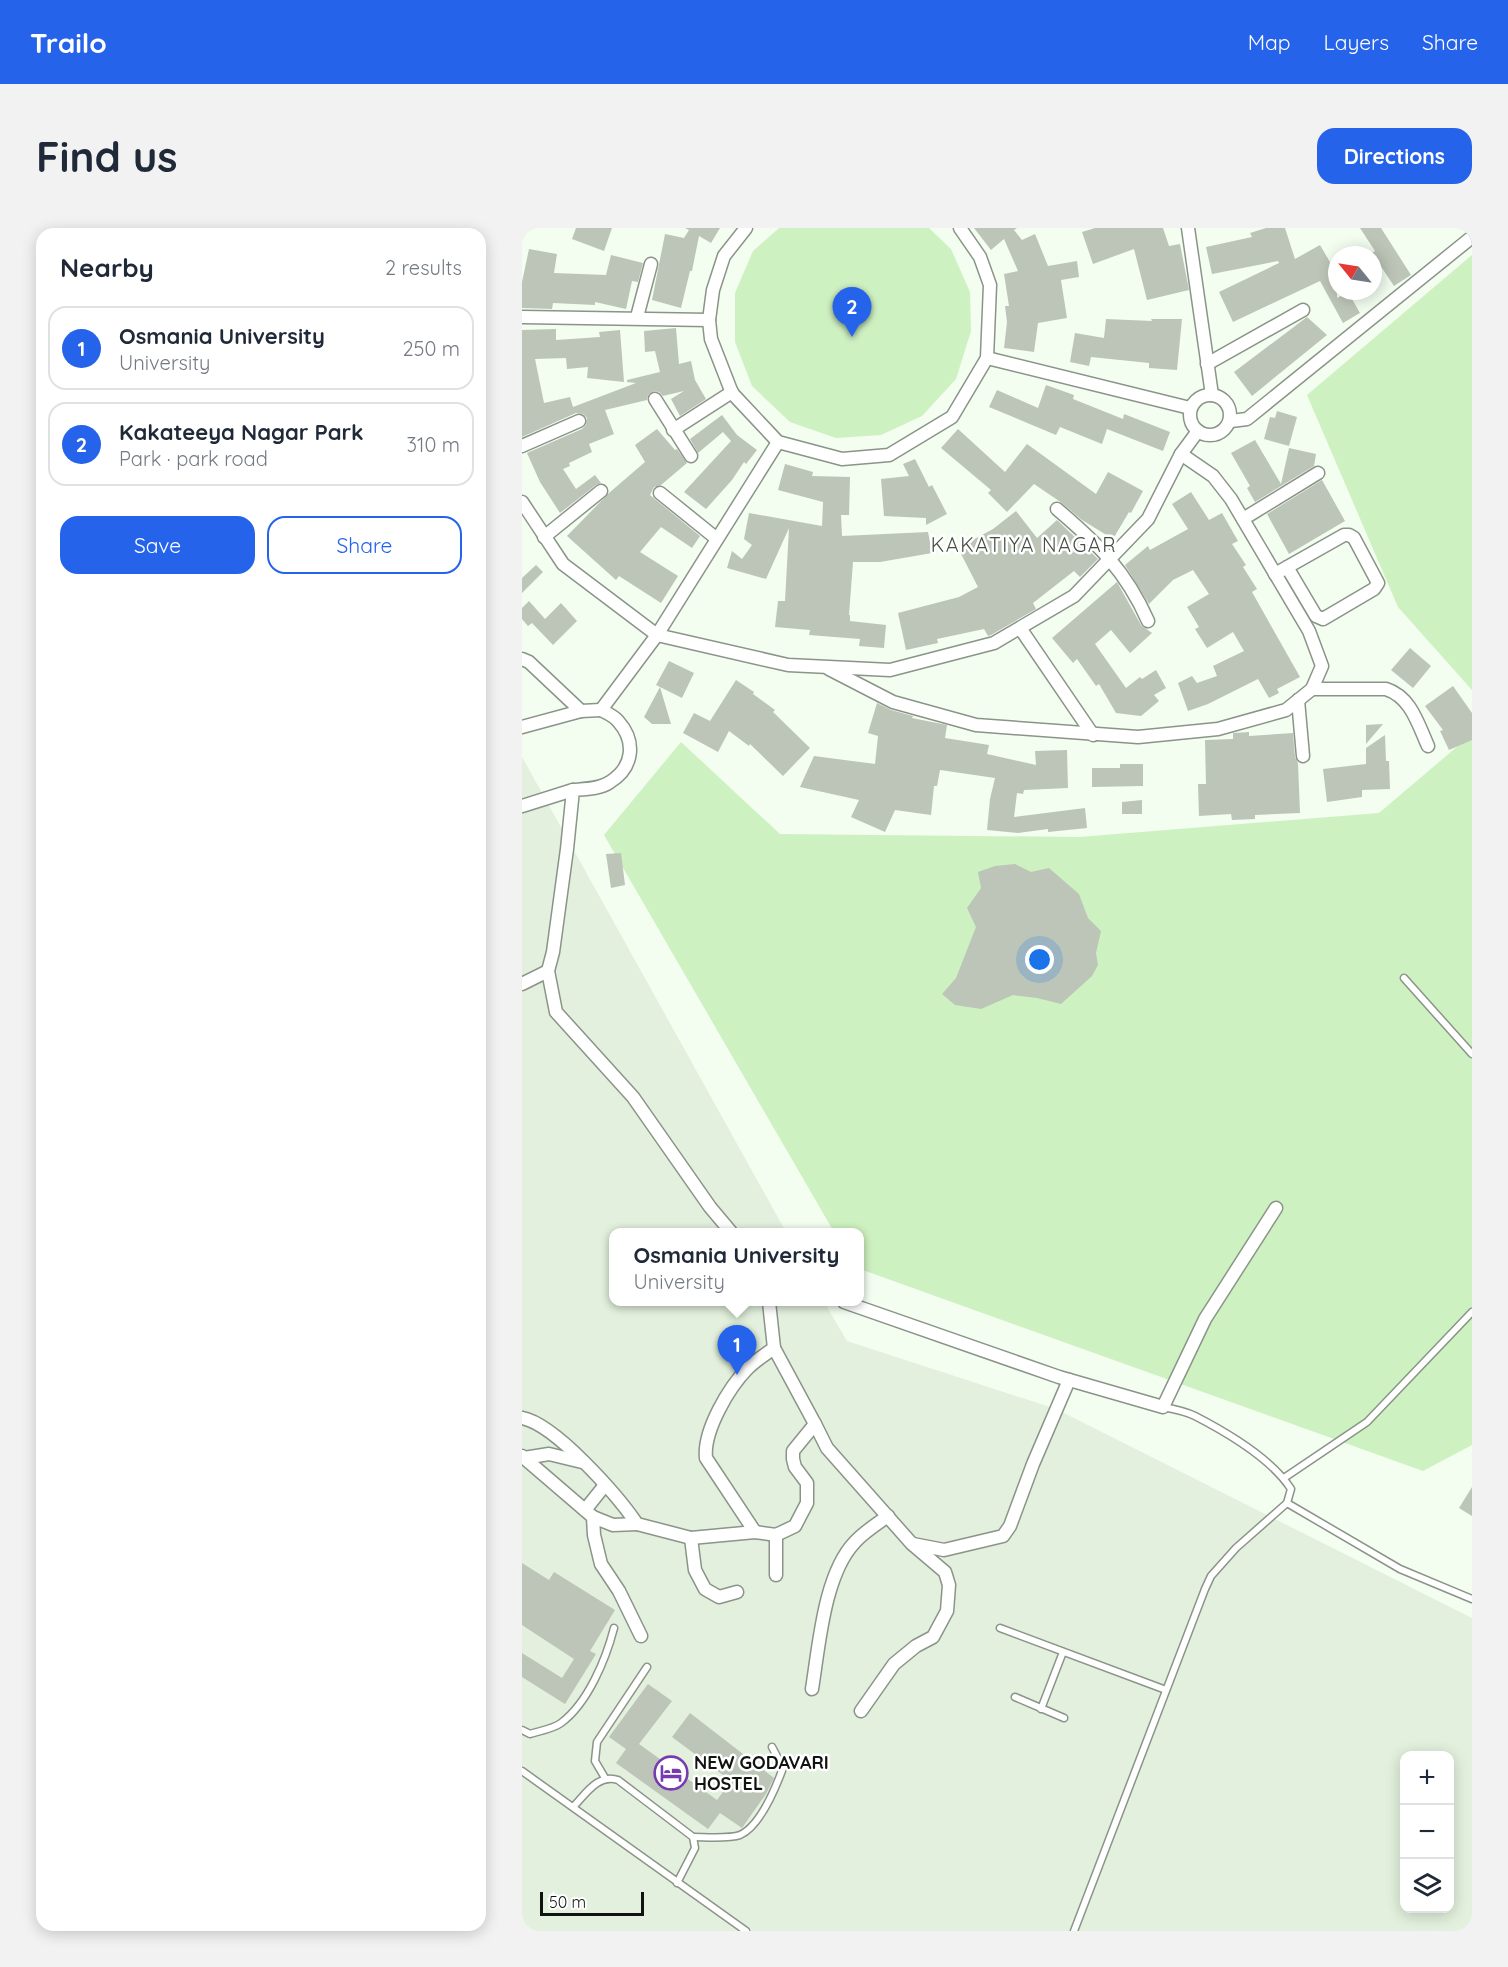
<!DOCTYPE html>
<meta charset="utf-8">
<style>
body{margin:0;font-family:Quicksand,sans-serif;background:#f2f2f3;color:#1f2937}
.controls{position:absolute;right:18px;bottom:18px;display:grid;overflow:hidden;border-radius:12px;box-shadow:0 3px 15px #0003}
.controls button{width:54px;height:54px;display:grid;place-items:center;padding:0;border:0;border-bottom:2px solid #e0e1e3;background:#fff;color:#1f2937;font:30px sans-serif}
.compass{position:absolute;left:806px;top:18px;width:54px;height:54px;border-radius:50%;background:#fff;box-shadow:0 3px 15px #0003;rotate:300deg}
.scale{position:absolute;left:18px;bottom:15px;width:104px;box-sizing:border-box;padding-left:6px;border:3px solid #10130f;border-top:0;font-size:16px;line-height:21px;white-space:nowrap;color:#10130f;-webkit-text-stroke:4px #fff;paint-order:stroke}
.you{position:absolute;left:518px;top:732px;width:21px;height:21px;margin:-15px;border:4px solid #fff;border-radius:50%;background:#1a73e8;box-shadow:0 0 0 9px #1a73e833}
.badge{display:grid;place-items:center;width:39px;height:39px;border-radius:50%;background:#2563eb;color:#fff;font-size:20px;font-weight:700}
.pin{position:absolute;translate:-50% -50px;filter:drop-shadow(0 2px 3px #0008)}
.pin::after{content:'';position:absolute;top:32px;width:21px;height:18px;background:inherit;clip-path:polygon(0 0,100% 0,50% 100%)}
.popup{position:absolute;left:87px;top:1000px;width:255px;height:78px;box-sizing:border-box;display:grid;place-content:center;border-radius:12px;background:#fff;filter:drop-shadow(0 2px 4px #0005);font-size:20px;white-space:nowrap;color:#747a83}
.popup b{font-size:22px;color:#1f2937}
.popup::after{content:'';position:absolute;left:50%;top:100%;margin-left:-12px;border:12px solid transparent;border-top-color:#fff}
.list{margin:0;padding:0;list-style:none}
h2{display:flex;justify-content:space-between;align-items:center;height:78px;margin:0;padding:0 24px;font-size:26px}
h2 small{font-size:20px;font-weight:400;color:#747a83}
.list li{display:grid;grid-template-columns:39px 1fr auto;gap:18px;align-items:center;box-sizing:border-box;height:84px;margin:0 12px 12px;padding:0 12px;border:2px solid #e0e1e3;border-radius:18px}
.list b{display:block;font-size:22px;white-space:nowrap}
.list p{margin:0;font-size:20px;white-space:nowrap;color:#747a83}
.list em{font-size:20px;font-style:normal;color:#747a83}
.actions{display:flex;gap:12px;padding:18px 24px}
.actions a{flex:1;padding:14px 0;border:2px solid #2563eb;border-radius:18px;text-align:center;font-size:21px;color:#2563eb}
.actions .main{background:#2563eb;color:#fff}
.icon{flex:none;width:33px;height:33px;fill:none;stroke:currentColor;stroke-width:2;stroke-linecap:round;stroke-linejoin:round}
.map{position:relative;flex:none;width:950px;height:1703px;overflow:hidden;border-radius:18px}
header{display:flex;align-items:center;gap:36px;box-sizing:border-box;height:84px;padding:0 30px;background:#2563eb;color:#fff}
header strong{font-size:28px}
nav{display:flex;gap:33px;margin-inline-start:auto;font-size:21px}
.intro{display:flex;align-items:center;justify-content:space-between;box-sizing:border-box;height:144px;padding:0 36px}
h1{margin:0;font-size:42px}
.button{padding:15px 27px;border-radius:18px;background:#2563eb;color:#fff;font-size:21px;font-weight:700}
main{display:flex;gap:36px;padding:0 36px}
aside{flex:1;background:#fff;border-radius:18px;box-shadow:0 3px 15px #0003}
.map>svg:first-child{display:block}
.built{fill:#e2f0dd;fill-rule:evenodd}
.green{fill:#cef1c1}
.building{fill:#bcc5b8}
.lines{fill:none;stroke-linecap:round;stroke-linejoin:round}
.service-casing{stroke:#8b9488;stroke-width:9}
.minor-casing{stroke:#8b9488;stroke-width:15}
.service{stroke:#fff;stroke-width:6}
.minor{stroke:#fff;stroke-width:12}
.labels{text-anchor:middle;stroke-width:5;stroke-linejoin:round;paint-order:stroke}
.poi-label{font-size:18px;font-weight:bold;fill:#10130f;stroke:#fff;text-anchor:start}
.neighbourhood-label{font-size:20px;letter-spacing:1.5px;fill:#474f45;stroke:#fff}
</style>
<header>
<strong>Trailo</strong>
<nav><a>Map</a><a>Layers</a><a>Share</a></nav>
</header>
<div class="intro"><h1>Find us</h1><a class="button">Directions</a></div>
<main>
<aside>
<h2>Nearby<small>2 results</small></h2>
<ul class="list">
<li><span class="badge">1</span><div><b>Osmania University</b><p>University</p></div><em>250 m</em></li>
<li><span class="badge">2</span><div><b>Kakateeya Nagar Park</b><p>Park · park road</p></div><em>310 m</em></li>
</ul>
<div class="actions"><a class="main">Save</a><a>Share</a></div>
</aside>
<div class="map">
<svg width="950" height="1703" viewBox="0 0 950 1703">
<rect width="100%" height="100%" fill="#f3fdf0"/>
<!-- built -->
<path class="built" d="M0,529L264,1004H92V1074H302L325,1113L534,1181L950,1390V1703H0ZM882,1528H928V1680H882Z"/>
<!-- green -->
<g class="green">
<polygon points="257,0 407,0 429,21 448,64 449,103 434,151 400,188 359,207 314,210 268,194 230,158 213,114 213,65 231,23"/>
<polygon points="950,27 950,462 876,379 785,167"/>
<polygon points="950,506 950,1217 901,1243 338,1041 338,1004 312,1004 82,607 159,514 258,606 557,609 857,585"/>
</g>
<!-- building -->
<g class="building">
<polygon points="54,0 90,0 82,23 50,11"/>
<polygon points="163,0 198,0 189,15 177,8 170,43 168,43 159,80 130,72 143,6 162,10 167,2"/>
<polygon points="452,0 495,0 492,2 500,12 513,6 526,38 555,33 557,49 539,52 545,90 516,95 512,124 482,120 485,94 483,78 487,78 482,46 496,43 482,11 469,22"/>
<polygon points="573,0 641,0 647,18 658,16 667,62 625,72 612,21 571,36 560,4"/>
<polygon points="744,0 763,0 773,31 798,17 815,46 815,70 826,64 838,85 821,95 798,53 711,94 697,64 757,35 756,33 690,46 684,19 730,9 728,5"/>
<polygon points="838,0 859,0 889,47 872,58 850,25 853,23"/>
<polygon points="7,21 35,26 32,45 84,47 89,27 121,35 116,54 110,53 104,81 73,74 73,77 31,75 30,81 0,80 0,54"/>
<polygon points="785,89 805,107 730,168 712,144"/>
<polygon points="584,91 630,93 629,91 660,91 655,142 627,140 627,135 569,129 567,138 548,134 553,105 582,110"/>
<polygon points="154,100 157,136 169,133 173,152 184,171 158,188 149,171 162,163 141,168 137,164 132,163 126,167 125,172 83,182 92,206 67,216 70,224 47,235 48,238 41,241 54,261 73,247 79,255 74,257 38,285 18,254 5,225 60,201 64,197 65,190 61,186 54,185 0,209 0,102 34,101 34,112 78,109 77,104 98,102 102,154 65,150 66,139 45,141 44,130 13,131 22,175 48,169 51,179 114,155 105,154 105,152 138,144 133,123 123,124 122,103"/>
<polygon points="524,157 552,167 551,171 601,191 602,186 648,204 641,223 585,201 580,216 538,199 534,207 467,179 475,162 516,180"/>
<polygon points="755,183 775,189 767,218 742,211 748,189 753,190"/>
<polygon points="200,187 215,207 235,222 224,236 222,234 210,252 184,281 162,264 209,213 201,204 176,225 168,211"/>
<polygon points="135,201 153,222 155,221 165,235 139,257 132,259 128,267 178,308 170,320 139,299 118,324 156,348 139,375 97,348 94,352 45,308 87,265 123,234 113,217"/>
<polygon points="436,201 483,244 505,216 574,266 586,244 621,263 609,285 607,284 591,311 560,292 540,275 512,256 485,284 466,265 469,262 419,220"/>
<polygon points="733,212 759,256 767,220 794,226 792,238 733,274 725,260 728,258 709,225"/>
<polygon points="393,231 407,259 410,257 425,286 404,297 404,290 362,288 359,251 387,248 381,236"/>
<polygon points="263,236 291,244 290,248 328,249 327,287 319,287 320,308 406,304 410,325 358,334 331,334 327,387 328,387 328,393 364,397 362,420 337,418 338,411 287,407 288,402 253,399 256,373 263,373 267,300 244,351 205,340 210,323 220,331 230,317 222,311 227,285 300,298 301,274 256,262"/>
<polygon points="800,252 823,293 767,326 745,286"/>
<polygon points="669,264 687,292 700,285 716,313 710,316 724,337 721,339 735,361 730,364 778,449 755,461 757,465 747,470 736,451 686,476 666,483 656,455 670,448 675,455 695,448 691,438 722,423 711,404 685,420 673,401 677,399 665,379 687,366 671,342 651,352 627,376 603,337 626,318 628,322 666,301 650,276"/>
<polygon points="494,283 515,310 535,292 576,331 558,349 552,343 511,375 514,381 469,407 466,408 462,401 415,411 416,415 384,422 376,385 437,369 456,359 436,320 471,301"/>
<polygon points="14,337 21,344 0,365 0,350"/>
<polygon points="595,354 619,397 630,405 608,425 589,402 573,416 604,460 618,449 620,451 634,442 644,460 632,467 637,473 619,488 594,485 577,456 574,458 555,431 551,435 530,410"/>
<polygon points="7,373 23,391 39,375 55,393 31,417 10,395 6,398 0,391 0,380"/>
<polygon points="888,420 909,438 891,460 869,442"/>
<polygon points="147,433 172,445 160,470 138,459 149,496 130,496 122,489 138,459 134,457"/>
<polygon points="214,452 232,464 231,466 253,482 251,484 288,520 261,548 228,516 227,518 207,503 196,524 161,505 172,485 188,493"/>
<polygon points="931,458 950,485 950,512 927,522 918,503 921,502 903,478"/>
<polygon points="355,475 369,482 391,488 390,490 425,497 423,510 467,517 465,526 514,537 513,523 545,522 546,560 502,562 501,566 495,565 492,589 563,580 565,600 526,604 526,601 496,605 465,602 468,571 473,550 418,542 415,558 412,558 409,587 373,582 363,604 329,589 337,572 278,559 292,528 353,536 356,508 346,505"/>
<polygon points="861,496 844,516 844,497"/>
<polygon points="727,504 727,508 771,505 773,529 776,535 778,585 733,587 733,591 710,592 709,586 677,588 676,556 684,556 683,512 711,511 711,505"/>
<polygon points="863,507 864,533 867,533 868,561 840,562 840,569 805,574 801,541 844,536 844,520"/>
<polygon points="598,536 621,536 621,558 570,559 570,540 598,540"/>
<polygon points="620,572 620,586 600,586 600,574"/>
<polygon points="99,625 103,657 89,660 84,626"/>
<polygon points="493,636 509,644 527,640 557,666 566,690 579,703 574,725 576,737 570,748 539,776 515,770 491,767 459,781 433,777 420,766 434,750 454,699 445,680 459,660 456,644 473,638"/>
<polygon points="950,1259 950,1288 937,1280"/>
<polygon points="0,1335 27,1352 32,1344 93,1382 68,1423 74,1426 43,1476 0,1449 0,1425 40,1450 52,1431 0,1397"/>
<polygon points="126,1456 150,1473 117,1516 195,1572 209,1553 150,1509 168,1485 252,1550 244,1566 220,1600 198,1585 186,1601 94,1535 104,1521 87,1509"/>
</g>
<g class="lines">
<!-- service casing -->
<g class="service-casing">
<g id="service">
<polyline points="882,750 950,826"/>
<polyline points="762,1250 845,1194 950,1084"/>
<polyline points="765,1275 878,1341 950,1371"/>
<polyline points="478,1400 644,1462"/>
<polyline points="493,1469 542,1490"/>
<polyline points="519,1481 541,1424"/>
<path d="M0,1502L8,1506C17,1503 31,1501 39,1495C66,1475 84,1431 92,1400"/>
<polyline points="0,1543 224,1703"/>
<polyline points="83,1550 73,1533 75,1514 125,1439"/>
<path d="M51,1579C63,1567 76,1545 96,1552L171,1609L173,1620L155,1655"/>
<path d="M171,1609C183,1609 207,1611 218,1607C238,1598 254,1559 261,1540L250,1519"/>
<path d="M552,1703L683,1361L689,1348L714,1320L765,1275L769,1261C749,1230 706,1205 673,1188C663,1183 652,1181 641,1179"/>
</g>
</g>
<!-- minor casing -->
<g class="minor-casing">
<g id="minor">
<polyline points="224,0 202,28 191,62 187,92 189,111 210,165 256,214 320,231 367,227 430,189 465,130 468,57 458,29 438,0"/>
<polyline points="666,0 690,167"/>
<polyline points="0,89 187,92"/>
<polyline points="115,89 129,36"/>
<polyline points="465,130 668,180"/>
<polyline points="685,136 781,82"/>
<circle cx="688" cy="187" r="20"/>
<polyline points="133,171 169,228"/>
<polyline points="709,193 725,191 950,9"/>
<polyline points="151,202 210,164"/>
<polyline points="0,218 57,193"/>
<polyline points="138,265 195,311"/>
<polyline points="0,274 41,336 135,407 266,437 368,442 472,415 552,368 626,291 659,226 676,203"/>
<path d="M535,281C576,316 604,343 626,393"/>
<polyline points="721,291 796,245"/>
<polyline points="22,309 79,263"/>
<polyline points="753,346 822,307 827,307 832,310 856,355 852,361 801,391 794,388 765,339"/>
<polyline points="498,400 571,507"/>
<polyline points="0,431 7,434 59,483"/>
<polyline points="307,441 371,474 454,497 616,509 696,501 764,482 790,461 800,438 787,403 709,271 691,248 659,226"/>
<path d="M790,461H864C889,469 896,496 906,518"/>
<polyline points="776,472 781,528"/>
<polyline points="0,499 59,483 79,482"/>
<polyline points="0,578 51,562"/>
<polyline points="0,756 26,743"/>
<path d="M209,1004L188,979L111,869L34,784L26,743L31,724L45,621L51,562C63,561 78,561 88,554C112,539 114,513 96,493C92,488 85,485 79,482L135,407L256,214"/>
<polyline points="322,1074 537,1149 641,1179 683,1091 754,980"/>
<polyline points="252,1120 293,1196"/>
<path d="M0,1190C33,1196 96,1268 115,1296L169,1310L233,1304L254,1307L273,1298L285,1275V1255L273,1239L271,1231V1223L293,1196L305,1220L390,1316L423,1344L427,1357L425,1383L411,1409L394,1418L372,1436L339,1483"/>
<polyline points="0,1228 71,1289 72,1307 79,1336 97,1363 119,1408"/>
<polyline points="2,1230 27,1226 60,1234"/>
<polyline points="63,1282 83,1257"/>
<polyline points="71,1289 91,1297 115,1296"/>
<path d="M233,1304L184,1230C181,1203 207,1159 226,1140C234,1132 244,1126 252,1120L247,1074"/>
<polyline points="169,1310 173,1342 183,1361 197,1369 215,1364"/>
<polyline points="391,1316 422,1322 481,1308 488,1298 511,1236 547,1152"/>
<polyline points="254,1347 254,1307"/>
<path d="M290,1461C297,1418 302,1346 333,1314C342,1304 355,1296 366,1288"/>
</g>
</g>
<!-- service -->
<use href="#service" class="service"/>
<!-- minor -->
<use href="#minor" class="minor"/>
</g>
<!-- icons -->
<defs>
<g id="hotel-ring" transform="scale(1.725)"><circle r="9.5" fill="#fff" stroke="#773bb1" stroke-width="1.5"/><path d="M-6-4.5h1.5V1H6V5H4.5V3h-9V5H-6ZM-4 0a1.8 1.8 0 1 1 3.6 0ZM.5 0V-2.5h3Q6-2.5 6 0Z" fill="#773bb1"/></g>
</defs>
<g fill-rule="evenodd">
<use href="#hotel-ring" x="149" y="1545"/>
</g>
<g class="labels">
<!-- poi labels -->
<g class="poi-label">
<text x="172" y="1541">NEW GODAVARI<tspan x="172" dy="21">HOSTEL</tspan></text>
</g>
<!-- neighbourhood labels -->
<g class="neighbourhood-label">
<text x="502" y="324">KAKATIYA NAGAR</text>
</g>
</g>
</svg>
<div class="controls">
<button>+</button>
<button>−</button>
<button><svg class="icon" aria-label="layers" viewBox="0 0 24 24"><path d="M12 4l9 5-9 5-9-5zM3 14l9 5 9-5"/></svg></button>
</div>
<svg class="compass" viewBox="-18 -18 36 36"><path d="M0-13l5 13h-10z" fill="#e53935"/><path d="M0 13l5-13h-10z" fill="#747a83"/></svg>
<div class="scale">50 m</div>
<div class="you"></div>
<div class="pin badge" style="left:215px;top:1147px">1</div>
<div class="popup"><b>Osmania University</b>University</div>
<div class="pin badge" style="left:330px;top:109px">2</div>
</div>
</main>
